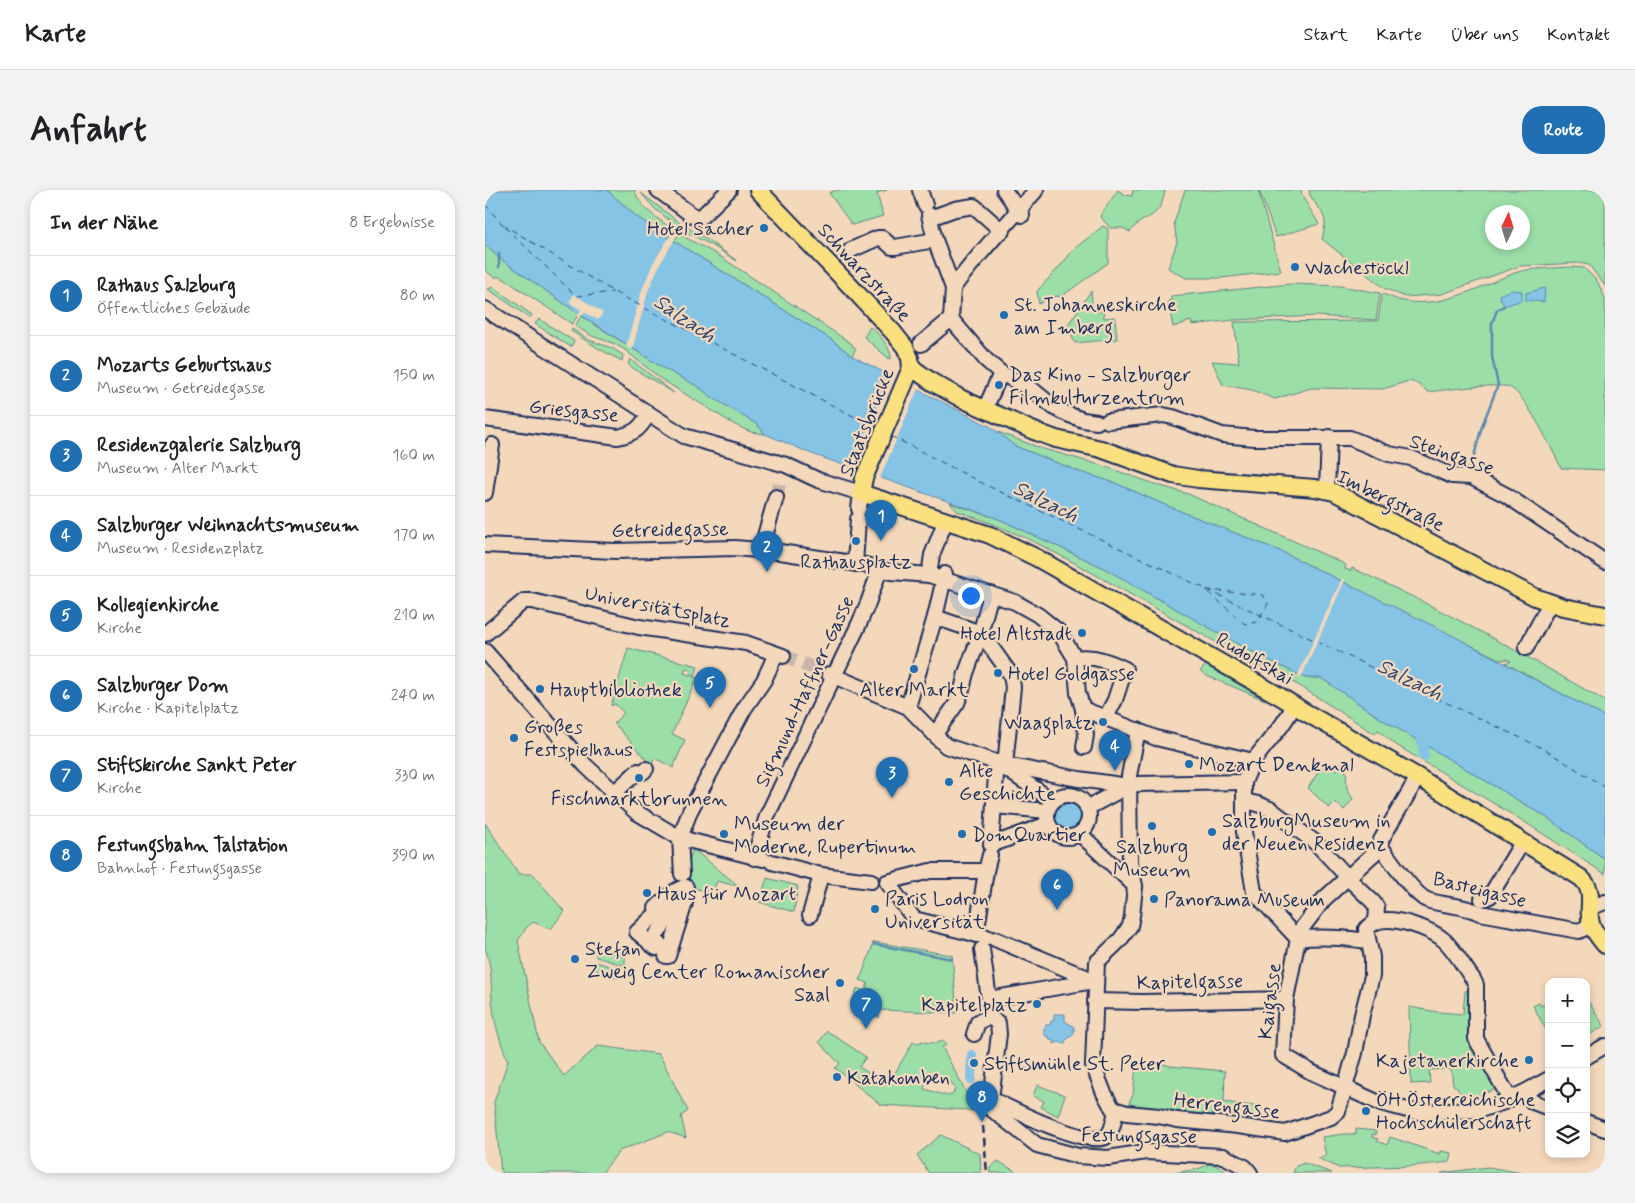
<!DOCTYPE html>
<html lang="de">
<meta charset="utf-8">
<style>
body{margin:0;font-family:Mynerve,sans-serif;background:#f2f2f2;color:#202124}
.controls{position:absolute;right:15px;bottom:15px;display:grid;overflow:hidden;border-radius:10px;box-shadow:0 2px 8px #0003}
.controls button{width:45px;height:45px;display:grid;place-items:center;padding:0;border:0;border-bottom:1px solid #e0e0e0;background:#fff;color:#202124;font:25px sans-serif}
.compass{position:absolute;left:1000px;top:15px;width:45px;height:45px;border-radius:50%;background:#fff;box-shadow:0 2px 8px #0003;rotate:4deg}
.you{position:absolute;left:485px;top:405px;width:18px;height:18px;margin:-12px;border:4px solid #fff;border-radius:50%;background:#1a73e8;box-shadow:0 0 0 8px #1a73e833}
.badge{display:grid;place-items:center;width:32px;height:32px;border-radius:50%;background:#1f6fb2;color:#fff;font-size:16px;font-weight:700}
.pin{position:absolute;translate:-50% -41px;filter:drop-shadow(0 1px 2px #0008)}
.pin::after{content:'';position:absolute;top:26px;width:18px;height:15px;background:inherit;clip-path:polygon(0 0,100% 0,50% 100%)}
.list{margin:0;padding:0;list-style:none}
h2{display:flex;justify-content:space-between;align-items:center;height:65px;margin:0;padding:0 20px;font-size:21px}
h2 small{font-size:16px;font-weight:400;color:#757577}
.list li{display:grid;grid-template-columns:32px 1fr auto;gap:15px;align-items:center;box-sizing:border-box;height:80px;padding:0 20px;border-top:1px solid #e0e0e0}
.list b{display:block;font-size:19px;white-space:nowrap}
.list p{margin:0;font-size:16px;white-space:nowrap;color:#757577}
.list em{font-size:16px;font-style:normal;color:#757577}
.icon{flex:none;width:28px;height:28px;fill:none;stroke:currentColor;stroke-width:2;stroke-linecap:round;stroke-linejoin:round}
.map{position:relative;flex:none;width:1120px;height:983px;overflow:hidden;border-radius:20px}
header{display:flex;align-items:center;gap:30px;box-sizing:border-box;height:70px;padding:0 25px;background:#fff;border-bottom:1px solid #e0e0e0}
header strong{font-size:24px}
nav{display:flex;gap:28px;margin-inline-start:auto;font-size:18px}
.intro{display:flex;align-items:center;justify-content:space-between;box-sizing:border-box;height:120px;padding:0 30px}
h1{margin:0;font-size:35px}
.button{padding:12px 22px;border-radius:20px;background:#1f6fb2;color:#fff;font-size:18px;font-weight:700}
main{display:flex;gap:30px;padding:0 30px}
aside{flex:1;background:#fff;border-radius:20px;box-shadow:0 2px 8px #0003}
.map>svg:first-child{display:block}
.green{fill:#9cdea8;stroke:#5c8683;fill-rule:evenodd}
.water{fill:#86c4e6;stroke:#5b88b0}
.pier{fill:#f4d8bb}
.lines{fill:none;stroke-linecap:round;stroke-linejoin:round}
.stream{stroke:#5b88b0;stroke-width:2.5}
.canal{stroke:#86c4e6;stroke-width:10}
.ferry{stroke:#2b4572;stroke-width:1;stroke-dasharray:6 5;stroke-linecap:butt}
.minor-tunnel{stroke:#c9b6a8;stroke-width:14;stroke-dasharray:14 7;stroke-linecap:butt}
.minor-casing{stroke:#1b2f5e;stroke-width:18}
.major-casing{stroke:#1b2f5e;stroke-width:20}
.minor{stroke:#f4d8bb;stroke-width:14}
.major{stroke:#fbe080;stroke-width:16}
.rail{stroke:#1b2f5e;stroke-width:2.5;stroke-dasharray:8 4;stroke-linecap:butt}
.poi-dot{fill:#1f6fb2;stroke:#f4d8bb;stroke-width:2}
.labels{text-anchor:middle;stroke-width:4.5;stroke-linejoin:round;paint-order:stroke}
.poi-label{font-size:20px;fill:#1b2f5e;stroke:#f4d8bb;text-anchor:start}
.street-label{font-size:20px;fill:#1b2f5e;stroke:#f4d8bb}
.water-label{font-size:21px;font-style:italic;fill:#2b4572;stroke:#f4d8bb}
</style>
<header>
<strong>Karte</strong>
<nav><a>Start</a><a>Karte</a><a>Über uns</a><a>Kontakt</a></nav>
</header>
<div class="intro"><h1>Anfahrt</h1><a class="button">Route</a></div>
<main>
<aside>
<h2>In der Nähe<small>8 Ergebnisse</small></h2>
<ul class="list">
<li><span class="badge">1</span><div><b>Rathaus Salzburg</b><p>Öffentliches Gebäude</p></div><em>80 m</em></li>
<li><span class="badge">2</span><div><b>Mozarts Geburtshaus</b><p>Museum · Getreidegasse</p></div><em>150 m</em></li>
<li><span class="badge">3</span><div><b>Residenzgalerie Salzburg</b><p>Museum · Alter Markt</p></div><em>160 m</em></li>
<li><span class="badge">4</span><div><b>Salzburger Weihnachtsmuseum</b><p>Museum · Residenzplatz</p></div><em>170 m</em></li>
<li><span class="badge">5</span><div><b>Kollegienkirche</b><p>Kirche</p></div><em>210 m</em></li>
<li><span class="badge">6</span><div><b>Salzburger Dom</b><p>Kirche · Kapitelplatz</p></div><em>240 m</em></li>
<li><span class="badge">7</span><div><b>Stiftskirche Sankt Peter</b><p>Kirche</p></div><em>330 m</em></li>
<li><span class="badge">8</span><div><b>Festungsbahn Talstation</b><p>Bahnhof · Festungsgasse</p></div><em>390 m</em></li>
</ul>
</aside>
<div class="map">
<svg width="1120" height="983" viewBox="0 0 1120 983">
<rect width="100%" height="100%" fill="#f4d8bb"/>
<filter id="ink" filterUnits="userSpaceOnUse"><feTurbulence type="fractalNoise" baseFrequency=".02" numOctaves="2"/><feDisplacementMap in="SourceGraphic" scale="10" xChannelSelector="R" yChannelSelector="G"/><feConvolveMatrix kernelMatrix="1 2 1 2 8 2 1 2 1" color-interpolation-filters="sRGB"/></filter>
<g filter="url(#ink)">
<!-- green -->
<g class="green">
<path d="M122,0H150C152,16 176,31 189,40L183,48L152,27Z"/>
<polygon points="351,0 402,0 392,3 398,26 367,35 344,3"/>
<path d="M633,0L640,5L647,6L648,0H680C675,33 659,22 645,42L638,38H625L615,26Z"/>
<polygon points="700,0 773,0 796,81 736,88 701,88 683,78 692,52 689,33"/>
<polygon points="774,0 816,0 817,6 834,34 791,47"/>
<path d="M824,0H1117L1120,2V96L1104,75L1093,73L1035,76L957,104L920,107L899,98L837,49C838,44 840,38 840,33C840,20 825,12 824,0ZM1038,22V52H1008V22Z"/>
<polygon points="156,3 195,33 192,36 170,19"/>
<polygon points="200,36 223,50 252,71 228,56 197,40"/>
<polygon points="618,36 623,39 623,73 577,106 564,107 554,114 552,101 577,74 589,59"/>
<polygon points="194,44 233,65 367,154 367,156 371,158 367,166 347,150 189,51"/>
<polygon points="0,55 13,67 94,124 87,134 16,87 9,87 0,80"/>
<path d="M1087,77L1099,78L1112,91L1120,108V280L1076,278C1068,261 1040,203 1024,197C1013,193 957,200 943,202L931,193L924,191L898,199L826,198L790,209L767,200L738,195L727,171L754,173L749,132L893,131L897,104C904,106 912,110 919,111C960,119 997,94 1033,82C1046,78 1072,78 1087,77Z"/>
<polygon points="806,94 855,96 895,103 891,130 831,126 750,130 707,135 706,131 688,137 683,111 686,110 686,106"/>
<polygon points="8,97 47,125 45,128 3,99"/>
<polygon points="606,101 608,122 618,121 619,128 630,127 632,149 590,153 582,136"/>
<polygon points="96,126 180,179 214,197 225,206 273,235 280,244 266,242 250,235 176,189 140,160 130,154 107,146 90,136"/>
<polygon points="54,129 89,151 86,157 50,134"/>
<path d="M385,137C393,142 407,159 406,169L403,168L379,147Z"/>
<polygon points="87,139 104,150 127,158 138,165 137,171 114,159 86,141"/>
<polygon points="145,169 189,203 146,177 143,174"/>
<path d="M508,240L555,258L615,275L673,295L703,304L849,369L861,375L860,379L865,381L867,378C953,417 1037,463 1120,511V527L1020,473L1026,471L1022,469L1016,470L795,361L680,315L630,293L595,282L530,256Z"/>
<polygon points="465,313 514,329 617,377 760,458 820,488 836,488 895,528 1058,625 1120,669 1120,684 1038,631 911,555 893,540 890,544 813,495 772,475 593,375 546,350 508,334 472,321"/>
<polygon points="143,458 213,476 210,485 205,484 206,480 201,478 199,483 212,488 187,544 200,550 188,578 170,568 166,575 129,533 139,523 130,514 126,516"/>
<polygon points="721,475 780,510 722,486 715,481"/>
<polygon points="839,573 852,580 856,573 862,577 861,580 862,599 868,609 859,620 850,612 844,618 823,598"/>
<path d="M0,633L34,684H48L79,721L66,739L48,732L41,738L33,751L54,852L79,886L113,856L174,864L203,921L196,926L201,948L183,942L134,961L117,983H16L9,912L23,871C16,854 10,836 8,817C5,797 8,777 0,758Z"/>
<polygon points="208,659 255,697 232,691 228,702 201,697 202,669 205,669"/>
<polygon points="282,688 313,696 309,722 274,712"/>
<polygon points="389,752 467,765 472,823 395,820 394,828 392,825 368,810 372,798 380,801 383,793 375,790"/>
<polygon points="113,759 140,767 140,774 137,775 111,767 111,761"/>
<polygon points="111,772 136,780 136,787 133,788 109,780 108,774"/>
<polygon points="980,801 985,801 984,850 1013,898 979,911 972,898 968,895 966,879 944,880 945,893 926,894 924,817 953,822 978,824"/>
<polygon points="1101,808 1119,836 1101,847"/>
<polygon points="1064,811 1064,845 1048,816 1054,813 1056,816"/>
<path d="M342,841L381,867L374,877L391,888L410,883L428,852L436,853V851C443,853 451,854 459,851L461,855L457,857L488,915L501,916L500,921L396,915L350,878L355,874L334,852ZM442,886L467,893L470,899L468,904L463,906L439,899Z"/>
<path d="M657,871C666,875 676,872 685,876L740,881L739,912L776,917V938L644,922L645,910L648,905L651,877Z"/>
<polygon points="552,895 580,905 573,926 556,917 559,911 548,906"/>
<polygon points="871,939 891,941 891,945 887,944 887,947 893,949 892,951 902,955 905,947 955,964 956,961 967,963 965,972 926,976 854,978 833,968 841,966 837,947 859,944 871,944"/>
<polygon points="456,945 495,964 496,983 444,983 432,965"/>
<polygon points="513,971 533,983 505,983 505,978"/>
<polygon points="727,973 743,983 689,983 713,979"/>
<polygon points="819,973 847,983 808,983 811,976"/>
<polygon points="1003,977 1037,983 956,983"/>
</g>
<!-- water -->
<g class="water">
<polygon points="0,0 122,0 152,27 189,51 347,150 367,166 506,237 530,256 595,282 630,293 680,315 795,361 961,442 1120,527 1120,669 1058,625 895,528 836,488 820,488 760,458 617,377 514,329 327,264 280,244 273,235 225,206 214,197 180,179 94,124 13,67 0,55"/>
<polygon points="1060,98 1059,112 1041,110 1041,103"/>
<polygon points="1026,100 1037,101 1037,110 1019,116 1014,105"/>
<circle cx="582" cy="626" r="17"/>
<polygon points="569,824 580,824 580,831 589,837 589,844 580,851 580,854 574,852 569,854 569,851 565,850 565,847 562,847 559,844 559,838 561,835 565,835 566,831 569,831"/>
</g>
<!-- pier -->
<g class="pier">
<polygon points="185,46 190,49 174,76 163,101 147,160 141,156 157,100 168,73"/>
<polygon points="89,104 118,123 113,130 99,122 95,128 92,126 96,120 84,112"/>
<polygon points="406,184 433,199 394,290 365,281"/>
<polygon points="857,388 860,390 816,488 812,487"/>
</g>
<g class="lines">
<!-- stream -->
<g class="stream">
<polyline points="14,63 14,77"/>
<polyline points="989,266 997,236 1013,195 1007,167 1007,133 1012,120 1019,116"/>
<polyline points="388,754 467,769"/>
</g>
<!-- canal -->
<g class="canal">
<polyline points="937,552 939,566"/>
<polyline points="486,889 487,865"/>
</g>
<!-- ferry -->
<g class="ferry">
<polyline points="0,14 17,34"/>
<polyline points="17,34 129,102 391,238"/>
<polyline points="20,37 89,104"/>
<polyline points="92,106 128,102"/>
<polyline points="406,246 501,295 1057,558 1120,597"/>
<polygon points="721,400 778,405 783,414 772,432 760,434"/>
</g>
<!-- minor-tunnel -->
<g class="minor-tunnel">
<polyline points="291,307 294,294"/>
<polyline points="298,466 344,484"/>
</g>
<!-- minor casing -->
<g class="minor-casing">
<g id="minor">
<polyline points="173,0 207,25 215,28 244,0"/>
<polyline points="435,0 440,15"/>
<polyline points="519,0 537,25"/>
<polyline points="445,28 470,19 489,16 517,41"/>
<polyline points="366,60 393,48 397,48 407,57 410,57 450,50"/>
<path d="M468,98C493,63 524,33 551,0"/>
<polyline points="0,119 199,246 301,275 333,290 376,303 374,319"/>
<polyline points="466,129 501,170 516,183 549,201 570,218 582,224 598,230 612,232"/>
<polyline points="436,154 466,129 468,98 450,50 444,25"/>
<polyline points="500,219 516,183"/>
<path d="M0,229L133,247C151,243 155,238 164,224"/>
<polyline points="623,231 678,225 688,227 737,245 769,248 865,248 904,264 926,268 967,286 986,287 1021,305 1120,372"/>
<polyline points="842,300 844,247"/>
<polyline points="0,303 7,255"/>
<polyline points="0,355 130,361 250,358 295,362 380,375 406,382 444,385 530,412 553,425 574,442 590,468 593,503 598,519 671,548 768,571"/>
<polyline points="276,360 291,307"/>
<polyline points="370,374 373,329"/>
<polyline points="444,385 447,365 458,337"/>
<polyline points="450,427 496,443 526,485 528,497 520,575"/>
<polyline points="0,444 39,411 47,411 154,437 261,453 298,466"/>
<polyline points="1041,458 1065,413"/>
<polyline points="0,461 101,576 151,622 195,648 278,669"/>
<path d="M590,468C607,465 625,471 640,479L630,510L621,527"/>
<polyline points="344,484 423,517 461,556 520,575 594,589 643,596"/>
<polyline points="810,515 797,535 768,571 759,592 759,642 769,702 813,749 801,809 798,865 826,882 892,912 930,922 995,920 1019,912"/>
<polyline points="423,517 450,427 460,384"/>
<polyline points="598,519 601,545 599,557"/>
<path d="M653,540L644,586L645,672L650,696L647,726L645,736L635,750L612,772L608,875L619,903L628,919L642,923L674,926L692,930L753,936L800,943L846,927L853,921L870,863L877,825L887,786V767L881,739C884,737 888,733 891,732C908,725 947,739 960,751C971,762 979,777 988,789L991,795V849L1025,909"/>
<polyline points="450,544 472,513 477,500 481,483 494,448 506,404"/>
<polyline points="512,572 506,655 563,634"/>
<polyline points="518,577 568,611"/>
<polyline points="129,603 153,581 158,582 161,579"/>
<circle cx="583" cy="626" r="21"/>
<polyline points="759,611 773,614 785,619 831,653 868,693 888,712 892,718 891,732"/>
<polyline points="509,616 562,621"/>
<polyline points="602,618 643,596 653,594 759,592"/>
<polyline points="595,644 650,696"/>
<path d="M896,657C906,670 928,704 942,710C960,716 978,715 995,723L1094,741L1106,735"/>
<polyline points="896,657 896,650 933,587"/>
<polyline points="269,668 282,626 374,434 383,413 395,379"/>
<polyline points="287,672 336,685 386,691"/>
<polyline points="197,684 195,648 205,621 259,519 279,490 291,464"/>
<path d="M201,697L200,713L183,766H181L183,762L174,754L171,758L152,742L174,721L171,718C180,710 189,699 201,697Z"/>
<polyline points="997,709 1005,706 1038,651"/>
<polyline points="1105,718 1120,712"/>
<polyline points="325,725 336,685"/>
<polyline points="491,745 501,681"/>
<polyline points="811,746 839,709 896,657"/>
<polyline points="502,747 429,729 402,692 445,681 501,681 505,665"/>
<polyline points="510,749 610,791"/>
<path d="M813,749C836,746 860,748 883,751"/>
<polyline points="165,754 185,725 195,706"/>
<polyline points="504,809 609,791"/>
<polyline points="610,811 657,812 801,809"/>
<polyline points="504,827 513,833 514,844 505,918 552,955 593,966 623,968 661,962 738,966 760,977 765,983"/>
<polyline points="489,844 493,832 504,827 504,809 497,759"/>
<polyline points="1101,867 1120,856"/>
<polyline points="1038,903 1048,912 1064,918"/>
<path d="M506,909C524,918 605,959 622,946C628,941 629,928 631,921"/>
<polyline points="1018,912 1038,903 1064,889"/>
<polyline points="1101,932 1120,939"/>
</g>
</g>
<!-- major casing -->
<g class="major-casing">
<g id="major">
<path d="M273,0L368,99L408,142L420,157L425,168L426,178L379,288L376,303L505,345L552,368L796,507L820,522L933,587L1096,688C1112,703 1101,716 1106,734C1109,742 1115,749 1120,755"/>
<polyline points="426,177 447,192 477,209 549,241 571,249 616,259 688,285 713,289 830,298 849,302 1050,407 1078,417 1120,425"/>
</g>
</g>
<!-- minor -->
<use href="#minor" class="minor"/>
<!-- major -->
<use href="#major" class="major"/>
<!-- rail -->
<polyline class="rail" points="498,936 502,983"/>
</g>
</g>
<!-- markers -->
<g class="poi-dot">
<circle cx="279" cy="38" r="5"/>
<circle cx="810" cy="77" r="5"/>
<circle cx="519" cy="125" r="5"/>
<circle cx="514" cy="195" r="5"/>
<circle cx="371" cy="351" r="5"/>
<circle cx="597" cy="443" r="5"/>
<circle cx="429" cy="479" r="5"/>
<circle cx="513" cy="483" r="5"/>
<circle cx="55" cy="499" r="5"/>
<circle cx="618" cy="532" r="5"/>
<circle cx="29" cy="548" r="5"/>
<circle cx="704" cy="574" r="5"/>
<circle cx="154" cy="588" r="5"/>
<circle cx="464" cy="592" r="5"/>
<circle cx="667" cy="636" r="5"/>
<circle cx="727" cy="642" r="5"/>
<circle cx="239" cy="644" r="5"/>
<circle cx="477" cy="644" r="5"/>
<circle cx="162" cy="703" r="5"/>
<circle cx="669" cy="709" r="5"/>
<circle cx="390" cy="719" r="5"/>
<circle cx="90" cy="769" r="5"/>
<circle cx="355" cy="793" r="5"/>
<circle cx="552" cy="814" r="5"/>
<circle cx="1044" cy="870" r="5"/>
<circle cx="489" cy="873" r="5"/>
<circle cx="352" cy="887" r="5"/>
<circle cx="881" cy="921" r="5"/>
</g>
<g class="labels">
<!-- poi labels -->
<g class="poi-label">
<text x="269" y="45" text-anchor="end">Hotel Sacher</text>
<text x="820" y="84">Wachestöckl</text>
<text x="529" y="121">St. Johanneskirche<tspan x="529" dy="23">am Imberg</tspan></text>
<text x="524" y="191">Das Kino - Salzburger<tspan x="524" dy="23">Filmkulturzentrum</tspan></text>
<text x="371" y="378" text-anchor="middle">Rathausplatz</text>
<text x="587" y="450" text-anchor="end">Hotel Altstadt</text>
<text x="523" y="490">Hotel Goldgasse</text>
<text x="65" y="506">Hauptbibliothek</text>
<text x="429" y="506" text-anchor="middle">Alter Markt</text>
<text x="608" y="539" text-anchor="end">Waagplatz</text>
<text x="39" y="543">Großes<tspan x="39" dy="23">Festspielhaus</tspan></text>
<text x="714" y="581">Mozart Denkmal</text>
<text x="474" y="587">Alte<tspan x="474" dy="23">Geschichte</tspan></text>
<text x="154" y="615" text-anchor="middle">Fischmarktbrunnen</text>
<text x="737" y="637">SalzburgMuseum in<tspan x="737" dy="23">der Neuen Residenz</tspan></text>
<text x="249" y="640">Museum der<tspan x="249" dy="23">Moderne, Rupertinum</tspan></text>
<text x="487" y="651">DomQuartier</text>
<text x="667" y="663" text-anchor="middle">Salzburg<tspan x="667" dy="23">Museum</tspan></text>
<text x="172" y="710">Haus für Mozart</text>
<text x="400" y="715">Paris Lodron<tspan x="400" dy="23">Universität</tspan></text>
<text x="679" y="716">Panorama Museum</text>
<text x="100" y="765">Stefan<tspan x="100" dy="23">Zweig Center</tspan></text>
<text x="345" y="788" text-anchor="end">Romanischer<tspan x="345" dy="23">Saal</tspan></text>
<text x="542" y="821" text-anchor="end">Kapitelplatz</text>
<text x="1034" y="877" text-anchor="end">Kajetanerkirche</text>
<text x="499" y="880">Stiftsmühle St. Peter</text>
<text x="362" y="894">Katakomben</text>
<text x="891" y="916">ÖH Österreichische<tspan x="891" dy="23">Hochschülerschaft</tspan></text>
</g>
<!-- street labels -->
<g class="street-label">
<text transform="translate(380 82) rotate(47)" y="7">Schwarzstraße</text>
<text transform="translate(89 220) rotate(6)" y="7">Griesgasse</text>
<text transform="translate(381 232) rotate(-68)" y="7">Staatsbrücke</text>
<text transform="translate(967 264) rotate(19)" y="7">Steingasse</text>
<text transform="translate(906 310) rotate(26)" y="7">Imbergstraße</text>
<text transform="translate(185 339) rotate(-1)" y="7">Getreidegasse</text>
<text transform="translate(173 416) rotate(11)" y="7">Universitätsplatz</text>
<text transform="translate(770 468) rotate(30)" y="7">Rudolfskai</text>
<text transform="translate(319 501) rotate(-65)" y="7">Sigmund-Haffner-Gasse</text>
<text transform="translate(995 699) rotate(14)" y="7">Basteigasse</text>
<text transform="translate(705 791) rotate(-1)" y="7">Kapitelgasse</text>
<text transform="translate(784 811) rotate(-83)" y="7">Kaigasse</text>
<text transform="translate(742 915) rotate(7)" y="7">Herrengasse</text>
<text transform="translate(654 945) rotate(1)" y="7">Festungsgasse</text>
</g>
<!-- water labels -->
<g class="water-label">
<text transform="translate(200 128) rotate(34)" y="7">Salzach</text>
<text transform="translate(561 311) rotate(26)" y="7">Salzach</text>
<text transform="translate(925 489) rotate(26)" y="7">Salzach</text>
</g>
</g>
</svg>
<div class="controls">
<button>+</button>
<button>−</button>
<button><svg class="icon" aria-label="locate" viewBox="0 0 24 24"><circle cx="12" cy="12" r="6"/><path d="M12 2v4M12 18v4M2 12h4M18 12h4"/></svg></button>
<button><svg class="icon" aria-label="layers" viewBox="0 0 24 24"><path d="M12 4l9 5-9 5-9-5zM3 14l9 5 9-5"/></svg></button>
</div>
<svg class="compass" viewBox="-18 -18 36 36"><path d="M0-13l5 13h-10z" fill="#e53935"/><path d="M0 13l5-13h-10z" fill="#757577"/></svg>
<div class="you"></div>
<div class="pin badge" style="left:396px;top:351px">1</div>
<div class="pin badge" style="left:282px;top:382px">2</div>
<div class="pin badge" style="left:407px;top:608px">3</div>
<div class="pin badge" style="left:630px;top:581px">4</div>
<div class="pin badge" style="left:225px;top:518px">5</div>
<div class="pin badge" style="left:572px;top:720px">6</div>
<div class="pin badge" style="left:381px;top:839px">7</div>
<div class="pin badge" style="left:497px;top:932px">8</div>
</div>
</main>
